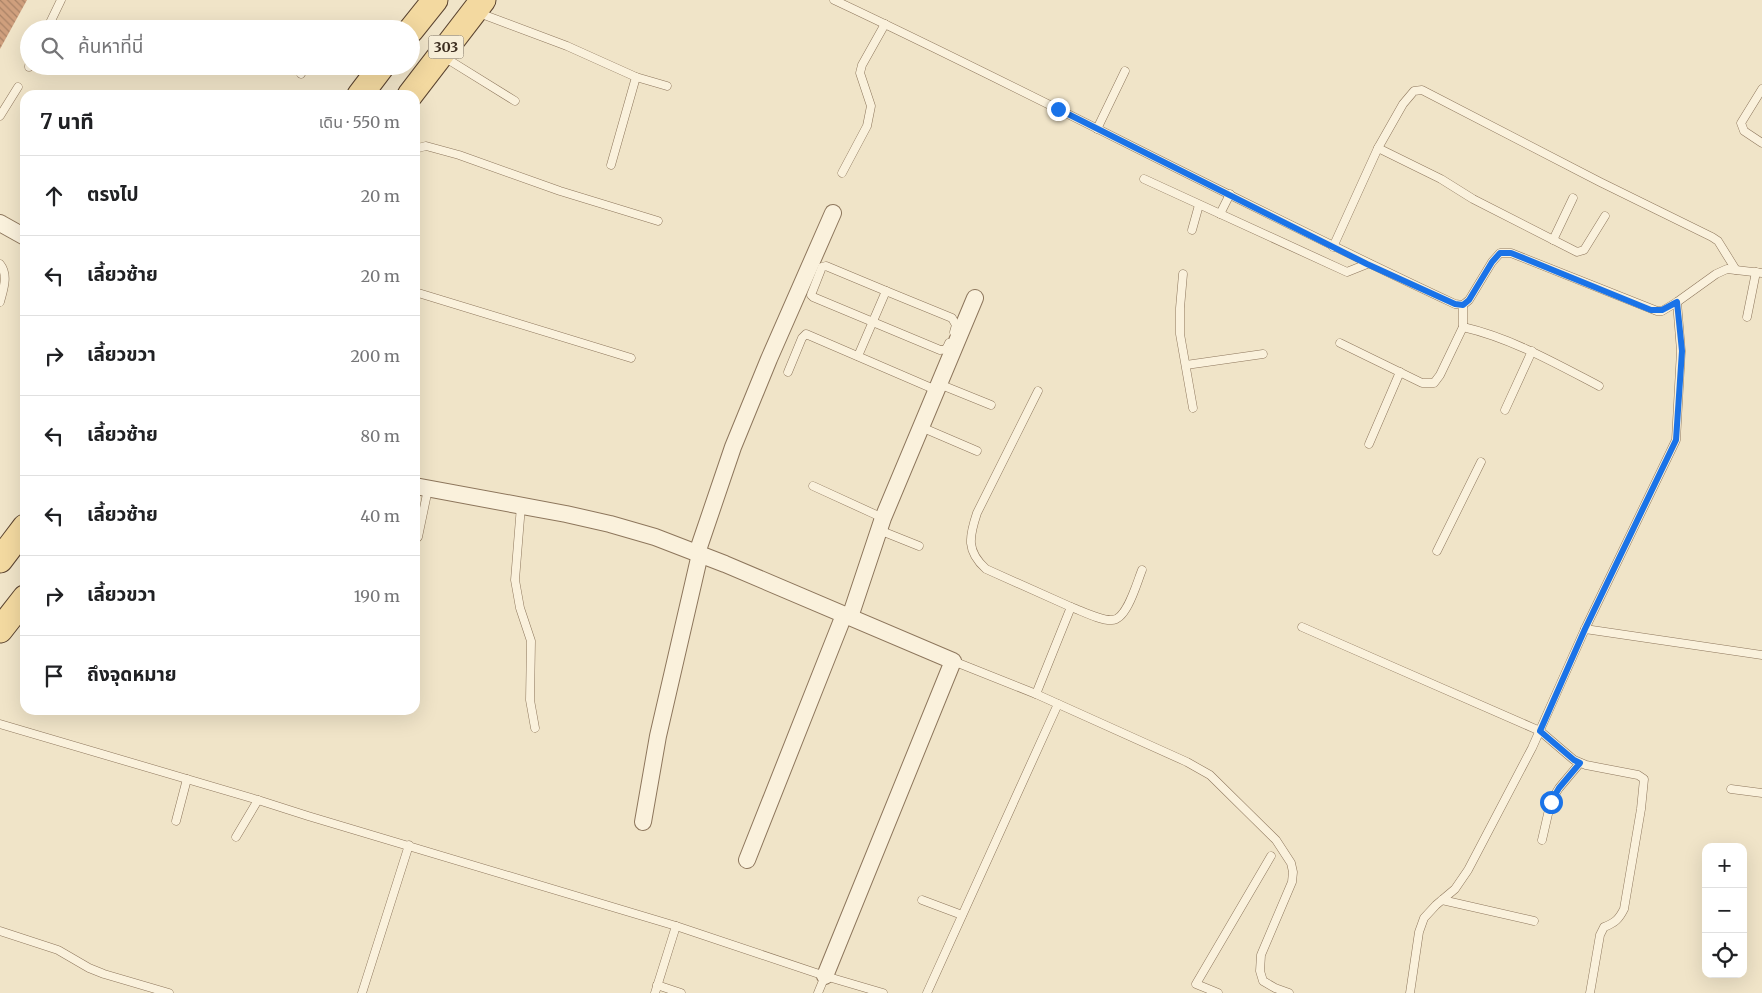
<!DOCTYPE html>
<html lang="th">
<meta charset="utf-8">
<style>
body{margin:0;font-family:Merriweather,"Noto Sans Thai",serif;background:#f2f2f2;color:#202124}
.controls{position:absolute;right:15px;bottom:15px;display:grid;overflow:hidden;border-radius:10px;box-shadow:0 5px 20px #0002}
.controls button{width:45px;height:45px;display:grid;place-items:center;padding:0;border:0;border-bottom:1px solid #e0e0e0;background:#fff;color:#202124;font:25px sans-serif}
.stop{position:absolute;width:15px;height:15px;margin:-11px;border:4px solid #1a73e8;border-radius:50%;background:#fff}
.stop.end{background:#1a73e8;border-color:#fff;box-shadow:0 1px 5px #0008}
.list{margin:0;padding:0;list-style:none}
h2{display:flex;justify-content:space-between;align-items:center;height:65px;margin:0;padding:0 20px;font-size:21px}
h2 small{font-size:16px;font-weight:400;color:#757577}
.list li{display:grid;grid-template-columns:32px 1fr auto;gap:15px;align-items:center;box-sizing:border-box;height:80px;padding:0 20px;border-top:1px solid #e0e0e0}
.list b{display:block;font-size:19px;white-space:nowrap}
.list em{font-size:16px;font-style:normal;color:#757577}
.icon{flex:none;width:28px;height:28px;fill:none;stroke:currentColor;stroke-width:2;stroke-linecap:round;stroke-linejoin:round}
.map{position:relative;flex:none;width:1762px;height:993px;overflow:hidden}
.search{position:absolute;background:#fff;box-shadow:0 5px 20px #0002;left:20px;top:20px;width:400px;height:55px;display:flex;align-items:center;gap:12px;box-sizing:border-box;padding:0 18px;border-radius:28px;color:#757577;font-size:19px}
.panel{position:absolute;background:#fff;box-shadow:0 5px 20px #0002;left:20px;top:90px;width:400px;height:625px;border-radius:15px}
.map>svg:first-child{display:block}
.building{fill:url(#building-back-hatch)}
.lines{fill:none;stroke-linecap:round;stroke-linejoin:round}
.service-casing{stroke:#8d765c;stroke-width:9}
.minor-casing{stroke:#8d765c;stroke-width:18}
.primary-casing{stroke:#5b4430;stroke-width:27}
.service{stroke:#faf1dc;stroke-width:8}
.minor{stroke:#faf1dc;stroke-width:16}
.primary{stroke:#f3d9a0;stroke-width:25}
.route{stroke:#1a73e8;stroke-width:6}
.labels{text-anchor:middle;stroke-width:5;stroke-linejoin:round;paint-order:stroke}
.shield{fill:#f7eed8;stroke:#756857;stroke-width:1}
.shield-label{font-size:14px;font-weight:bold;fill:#3d2e20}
</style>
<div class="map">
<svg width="1762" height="993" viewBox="0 0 1762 993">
<defs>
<pattern id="building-back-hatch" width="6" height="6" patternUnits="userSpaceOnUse" patternTransform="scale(1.25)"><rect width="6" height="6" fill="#cf9f7d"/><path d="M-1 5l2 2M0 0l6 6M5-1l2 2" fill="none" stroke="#a98266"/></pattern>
</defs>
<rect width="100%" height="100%" fill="#f0e4c8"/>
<!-- building -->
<polygon class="building" points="0,0 27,0 0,49"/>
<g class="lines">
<!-- service casing -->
<g class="service-casing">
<g id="service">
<path d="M834,0C1043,98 1246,207 1455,304L1463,305L1469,300L1492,262L1500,253H1511L1657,311H1662L1677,302L1716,274L1727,269L1762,273"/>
<polyline points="479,13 567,46 636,77 611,165"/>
<polyline points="47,29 61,0"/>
<polyline points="444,57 515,101"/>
<polyline points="29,67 29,66"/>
<polyline points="301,74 305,66"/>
<polyline points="636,77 667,86"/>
<polyline points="1762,89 1741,123 1744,131 1762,143"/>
<polyline points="0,116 18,87"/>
<polyline points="1097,129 1125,71"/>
<polyline points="1378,148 1441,179 1473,199 1577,252 1584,250 1605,216"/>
<polyline points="415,151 418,148 426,146 459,155 560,191 658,221"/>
<polyline points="842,173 867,126 871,106 860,73 862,65 885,24"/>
<polyline points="1144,179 1347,272 1367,264"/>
<polyline points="1220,214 1230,194"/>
<polyline points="1192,230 1199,205"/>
<polyline points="1553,240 1573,198"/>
<polyline points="1333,247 1378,148 1403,104 1414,91 1422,90 1600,182 1712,237 1718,241 1736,270"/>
<path d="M0,264C9,275 3,290 0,302"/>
<polyline points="1183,274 1180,308 1180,334 1193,408"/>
<polyline points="886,291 952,318 956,325 954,332"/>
<polyline points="415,292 631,358"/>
<polyline points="1747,317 1756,272"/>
<path d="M1463,327C1511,338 1555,363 1599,386"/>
<polyline points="1340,343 1422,383 1434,383 1440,375 1463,327 1463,305"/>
<path d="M858,356L886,291L826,266L822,267L811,295L813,297L940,350C946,350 947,348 949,343"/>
<polyline points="1186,365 1263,354"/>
<polyline points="788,372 802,338 806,334 936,390"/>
<polyline points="939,384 991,405"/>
<polyline points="1505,410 1532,351"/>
<polyline points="921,427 977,451"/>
<polyline points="1369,444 1400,372"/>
<polyline points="813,486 883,518"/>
<polyline points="521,506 515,580 520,608 531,641 530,700 535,728"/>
<polyline points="879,530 919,546"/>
<polyline points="415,540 418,537 428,489"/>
<polyline points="1437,551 1481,462"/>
<path d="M1071,607C1082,611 1101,621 1112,620C1127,620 1137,582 1142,570"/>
<path d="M1302,627L1540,731L1574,760L1586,765L1638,775L1644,779L1641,809L1624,909C1619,919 1615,923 1604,927L1600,935L1590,993"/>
<polyline points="1585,629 1762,655"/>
<polyline points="953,661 1036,694 1187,762 1210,775 1276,840 1291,863 1293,872 1292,882 1261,955 1260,971 1263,981 1275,988 1289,993"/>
<path d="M1036,694L1071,607L986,569C966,551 969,537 977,513L1038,391"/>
<polyline points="0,724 258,800 308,816 676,926 825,976 883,993"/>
<polyline points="1731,789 1762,793"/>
<polyline points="176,821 187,779"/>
<polyline points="236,837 258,800"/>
<polyline points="1542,840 1551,801 1559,788 1580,763"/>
<polyline points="922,900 962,915"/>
<polyline points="1442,900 1534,921"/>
<polyline points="0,931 58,950 89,968 104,974 169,993"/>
<polyline points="657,985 681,993"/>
<polyline points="362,993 409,845"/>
<polyline points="655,993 676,926"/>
<polyline points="818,993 825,976"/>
<polyline points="927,993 1058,704"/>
<polyline points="1218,993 1196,984 1271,856"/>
<polyline points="1410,993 1419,932 1424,918 1436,905 1455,889 1468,870 1532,748 1585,629 1676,440 1681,351 1677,302"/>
</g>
</g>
<!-- minor casing -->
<g class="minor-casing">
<g id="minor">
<polyline points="0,223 25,237"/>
<polyline points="415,486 566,514 610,524 655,537 725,564 953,661 825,976"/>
<polyline points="697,553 733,447 769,359 833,213"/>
<polyline points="850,617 883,518 975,298"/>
<polyline points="643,822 658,736 700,554"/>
<polyline points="747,860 844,615"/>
</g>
</g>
<!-- primary casing -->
<g class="primary-casing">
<g id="primary">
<polyline points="411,30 435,0"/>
<polyline points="360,95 382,66"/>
<polyline points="410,95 483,0"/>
<polyline points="0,560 25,527"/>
<polyline points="0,630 25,598"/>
</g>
</g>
<!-- service -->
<use href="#service" class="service"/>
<!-- minor -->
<use href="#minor" class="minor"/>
<!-- primary -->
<use href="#primary" class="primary"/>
</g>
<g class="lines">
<!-- route -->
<polyline class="route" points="1058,109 1367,264 1455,304 1463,305 1469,300 1492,262 1500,253 1511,253 1651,310 1662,310 1677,302 1682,351 1676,440 1585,629 1540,731 1574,760 1580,763 1559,788 1551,802"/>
</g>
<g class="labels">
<!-- shield labels -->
<rect class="shield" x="428.5" y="35.5" width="35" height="23" rx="4"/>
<g class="shield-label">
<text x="446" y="52">303</text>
</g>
</g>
</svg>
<div class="controls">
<button>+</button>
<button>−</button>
<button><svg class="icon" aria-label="locate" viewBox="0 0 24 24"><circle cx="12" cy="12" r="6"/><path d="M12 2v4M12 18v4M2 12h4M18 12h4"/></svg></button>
</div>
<div class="stop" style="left:1551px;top:802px"></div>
<div class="stop end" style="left:1058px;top:109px"></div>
<div class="search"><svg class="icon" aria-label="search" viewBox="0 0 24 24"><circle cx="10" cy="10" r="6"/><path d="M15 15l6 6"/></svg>ค้นหาที่นี่</div>
<section class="panel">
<h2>7 นาที<small>เดิน · 550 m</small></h2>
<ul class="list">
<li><svg class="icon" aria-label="ahead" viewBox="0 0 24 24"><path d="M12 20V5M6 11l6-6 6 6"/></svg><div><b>ตรงไป</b></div><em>20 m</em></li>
<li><svg class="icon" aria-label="left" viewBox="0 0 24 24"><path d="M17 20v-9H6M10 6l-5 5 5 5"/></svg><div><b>เลี้ยวซ้าย</b></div><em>20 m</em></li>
<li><svg class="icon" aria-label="right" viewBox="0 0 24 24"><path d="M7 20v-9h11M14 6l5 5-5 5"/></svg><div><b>เลี้ยวขวา</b></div><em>200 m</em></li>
<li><svg class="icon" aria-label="left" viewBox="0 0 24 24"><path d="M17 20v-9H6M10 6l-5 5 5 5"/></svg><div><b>เลี้ยวซ้าย</b></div><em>80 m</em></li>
<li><svg class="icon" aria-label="left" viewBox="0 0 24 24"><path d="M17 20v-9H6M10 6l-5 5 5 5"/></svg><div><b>เลี้ยวซ้าย</b></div><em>40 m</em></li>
<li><svg class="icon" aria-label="right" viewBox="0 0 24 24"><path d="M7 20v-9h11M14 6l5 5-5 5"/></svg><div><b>เลี้ยวขวา</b></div><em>190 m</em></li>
<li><svg class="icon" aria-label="arrive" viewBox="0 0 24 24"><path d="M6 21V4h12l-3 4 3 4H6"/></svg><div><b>ถึงจุดหมาย</b></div></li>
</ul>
</section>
</div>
